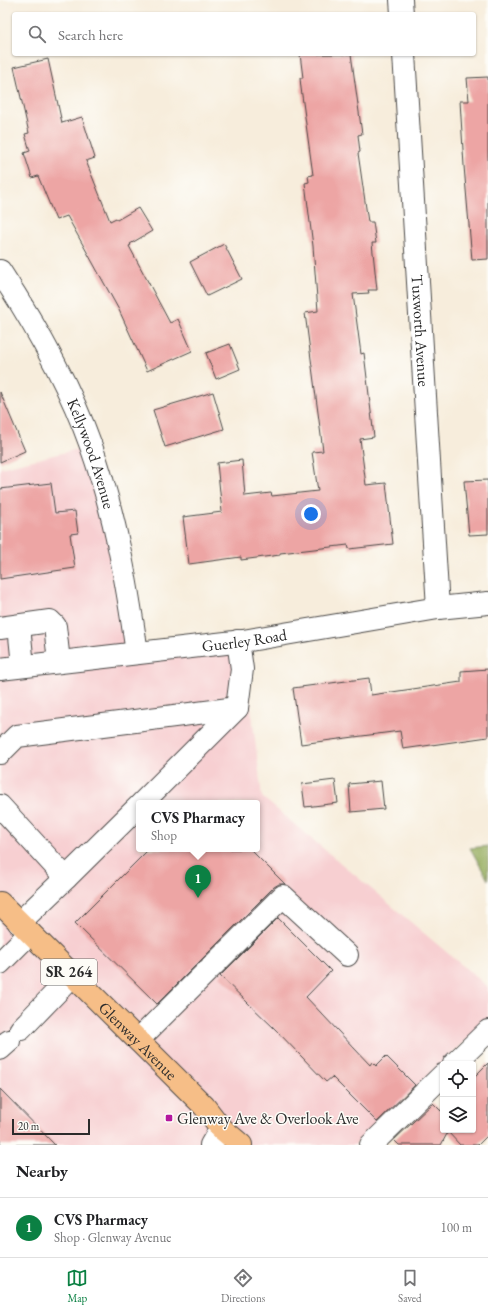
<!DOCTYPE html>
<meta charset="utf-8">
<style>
body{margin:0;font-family:"EB Garamond",serif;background:#f2f2f2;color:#202124}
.controls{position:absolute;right:12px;bottom:12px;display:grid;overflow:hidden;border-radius:4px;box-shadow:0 1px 3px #0004}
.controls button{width:36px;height:36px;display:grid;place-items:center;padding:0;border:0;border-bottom:1px solid #e0e0e0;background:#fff;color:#202124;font:20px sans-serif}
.scale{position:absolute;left:12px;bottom:10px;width:78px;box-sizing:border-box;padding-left:4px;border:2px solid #2b2b2b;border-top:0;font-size:11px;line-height:14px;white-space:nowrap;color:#2b2b2b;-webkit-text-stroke:3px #fdfcf7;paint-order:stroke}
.you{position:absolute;left:311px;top:514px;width:14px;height:14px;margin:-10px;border:3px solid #fff;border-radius:50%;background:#1a73e8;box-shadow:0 0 0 6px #1a73e833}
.badge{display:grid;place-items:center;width:26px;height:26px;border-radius:50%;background:#0b8043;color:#fff;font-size:13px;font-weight:700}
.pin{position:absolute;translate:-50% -33px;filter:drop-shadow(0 1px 2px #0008)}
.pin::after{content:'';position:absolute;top:21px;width:14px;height:12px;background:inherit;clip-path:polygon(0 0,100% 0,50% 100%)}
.popup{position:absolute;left:136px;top:800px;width:124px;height:52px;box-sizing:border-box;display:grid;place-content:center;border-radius:4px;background:#fff;filter:drop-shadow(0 1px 3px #0005);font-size:13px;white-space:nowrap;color:#757577}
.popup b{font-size:15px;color:#202124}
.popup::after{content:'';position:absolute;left:50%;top:100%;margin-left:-8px;border:8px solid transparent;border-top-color:#fff}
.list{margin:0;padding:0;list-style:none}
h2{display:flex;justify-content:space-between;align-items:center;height:52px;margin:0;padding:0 16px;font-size:17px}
h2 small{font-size:13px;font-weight:400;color:#757577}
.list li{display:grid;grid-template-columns:26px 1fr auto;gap:12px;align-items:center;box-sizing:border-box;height:60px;padding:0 16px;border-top:1px solid #e0e0e0}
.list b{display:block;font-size:15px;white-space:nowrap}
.list p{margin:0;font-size:13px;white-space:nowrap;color:#757577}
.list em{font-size:13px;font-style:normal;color:#757577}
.icon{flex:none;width:22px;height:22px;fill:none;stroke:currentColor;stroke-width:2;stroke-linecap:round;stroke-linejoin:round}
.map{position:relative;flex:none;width:488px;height:1145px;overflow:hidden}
.search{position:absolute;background:#fff;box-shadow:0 1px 3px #0004;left:12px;right:12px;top:12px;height:44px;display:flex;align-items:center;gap:10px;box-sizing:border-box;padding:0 14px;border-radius:4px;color:#757577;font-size:15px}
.sheet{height:112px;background:#fff}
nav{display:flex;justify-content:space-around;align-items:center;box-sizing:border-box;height:56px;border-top:1px solid #e0e0e0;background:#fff;font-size:11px;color:#757577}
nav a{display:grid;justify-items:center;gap:2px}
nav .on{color:#0b8043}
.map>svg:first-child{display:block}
.built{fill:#f7cfd1;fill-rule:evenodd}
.forest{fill:#94ac5d;stroke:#606c44}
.building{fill:#eda5a4}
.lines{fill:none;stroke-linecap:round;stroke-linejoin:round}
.minor-casing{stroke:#4a4846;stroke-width:24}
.major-casing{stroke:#4a4846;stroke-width:24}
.minor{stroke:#fff;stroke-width:22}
.major{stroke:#f6be87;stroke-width:22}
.poi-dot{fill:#b5179e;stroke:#fdfcf7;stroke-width:1.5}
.labels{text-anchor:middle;stroke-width:3;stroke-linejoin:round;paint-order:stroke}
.shield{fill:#fdfcf7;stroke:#6a6a68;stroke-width:1}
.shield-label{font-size:15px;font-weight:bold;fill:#2b2b2b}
.street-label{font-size:16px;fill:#2b2b2b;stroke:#fdfcf7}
.poi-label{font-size:16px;fill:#2b2b2b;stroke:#fdfcf7;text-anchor:start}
</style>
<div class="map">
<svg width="488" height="1145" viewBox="0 0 488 1145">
<rect width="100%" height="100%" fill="#fdfcf7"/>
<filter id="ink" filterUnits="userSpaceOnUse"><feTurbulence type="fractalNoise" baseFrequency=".025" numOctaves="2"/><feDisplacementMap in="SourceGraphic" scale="8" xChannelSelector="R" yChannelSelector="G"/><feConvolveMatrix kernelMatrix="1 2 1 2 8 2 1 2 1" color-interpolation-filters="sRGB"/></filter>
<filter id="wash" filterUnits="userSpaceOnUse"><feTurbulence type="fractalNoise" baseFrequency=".012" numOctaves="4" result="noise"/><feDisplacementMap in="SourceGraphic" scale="16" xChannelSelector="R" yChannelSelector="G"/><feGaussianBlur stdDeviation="0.9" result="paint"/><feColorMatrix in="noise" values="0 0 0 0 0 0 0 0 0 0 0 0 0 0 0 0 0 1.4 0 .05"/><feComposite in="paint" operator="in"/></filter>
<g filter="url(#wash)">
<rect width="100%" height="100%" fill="#f7eddc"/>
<!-- built -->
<path class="built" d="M91,446L137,653L243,641L262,797L488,987V1020L355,1145H241L221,1128L211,1145H0V468ZM139,803H257V849H139Z"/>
<!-- forest -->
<polygon class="forest" points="488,846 488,880 470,848"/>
<g id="blocks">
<!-- building -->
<g class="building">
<polygon points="300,54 351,54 362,134 358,135 360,152 358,153 368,222 373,222 376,243 372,243 377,290 368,290 369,293 353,294 361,354 364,353 374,437 360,439 366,485 386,483 393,544 349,549 348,545 280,553 280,555 241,560 241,557 189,564 183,517 222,512 217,463 242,460 245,496 271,493 272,496 318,491 312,452 323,451 305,313 318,311 313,246 305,183 309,182 308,176 313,175 301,88 300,78 303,78"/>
<polygon points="48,59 62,123 82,117 95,158 86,161 110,221 116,218 117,220 138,208 152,231 130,244 131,245 129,246 170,323 178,319 192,351 147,371 119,310 67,216 56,220 38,176 32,178 24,153 30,151 25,134 29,133 14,67"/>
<polygon points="488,77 488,259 472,260 464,166 460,101 469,101 467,78"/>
<polygon points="224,244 242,279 207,296 190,262"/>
<polygon points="230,344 240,369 216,379 206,353"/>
<polygon points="0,392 25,451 0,462"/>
<polygon points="213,392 224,429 165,447 153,410"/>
<polygon points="488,480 488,534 469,535 464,481"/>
<polygon points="51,483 55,513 75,511 78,533 70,534 75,568 0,579 0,489"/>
<polygon points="488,669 488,737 403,749 400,731 301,744 293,688 369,678 371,695 461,682 461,671"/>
<polygon points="335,780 338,803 305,807 302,784"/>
<polygon points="381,781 384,809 351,812 349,784"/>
<polygon points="149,849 250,849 285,884 279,884 274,887 157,1004 75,923"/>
<polygon points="278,918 331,971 306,997 370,1065 372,1062 376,1066 386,1056 415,1085 377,1122 332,1077 326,1082 275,1029 220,976"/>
<polygon points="488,1063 488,1135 478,1145 460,1145 448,1132 441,1145 399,1145 394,1140 433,1103 441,1111 443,1108 443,1130 473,1130 473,1078"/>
<polygon points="0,1089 55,1145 0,1145"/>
</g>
</g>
</g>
<g filter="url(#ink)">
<use href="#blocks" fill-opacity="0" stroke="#4a4846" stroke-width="1"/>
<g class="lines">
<!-- minor casing -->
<g class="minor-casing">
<g id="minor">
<polyline points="401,0 402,14"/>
<path id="s1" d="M404,54L438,608"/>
<path id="s2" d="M0,271C36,326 69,384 91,446C115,513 127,583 137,653"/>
<polyline points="19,626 23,666"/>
<polyline points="0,628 50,621 55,626 59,662"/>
<path id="s3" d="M0,669L243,641L438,608L488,603"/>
<polyline points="0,753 17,736 237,708"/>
<polyline points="142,803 237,708 242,669 238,641"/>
<polyline points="0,806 66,878"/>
<polyline points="19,923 66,878 139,806"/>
<polyline points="0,963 30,933"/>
<polyline points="21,1029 73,975"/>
<polyline points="138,1040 283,896 347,955"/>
<polyline points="0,1049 9,1041"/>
<polyline points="454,1064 488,1031"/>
<polyline points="211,1145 221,1128"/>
<polyline points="371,1145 443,1075"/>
</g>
</g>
<!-- major casing -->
<g class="major-casing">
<g id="major">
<path id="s4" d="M0,903L204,1106L221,1128L241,1145"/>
</g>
</g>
<!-- minor -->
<use href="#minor" class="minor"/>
<!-- major -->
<use href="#major" class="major"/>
</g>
</g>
<!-- markers -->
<rect class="poi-dot" x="165" y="1114" width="8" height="8" rx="2"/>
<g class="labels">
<!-- shield labels -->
<rect class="shield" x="41" y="959" width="56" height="26" rx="3"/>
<g class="shield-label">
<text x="69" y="977">SR 264</text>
</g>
<!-- street labels -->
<g class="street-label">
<text dy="6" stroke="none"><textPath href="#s1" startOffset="277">Tuxworth Avenue</textPath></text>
<text dy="6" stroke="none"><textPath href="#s2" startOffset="205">Kellywood Avenue</textPath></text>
<text dy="6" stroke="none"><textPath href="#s3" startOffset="246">Guerley Road</textPath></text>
<text dy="6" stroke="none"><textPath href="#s4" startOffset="195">Glenway Avenue</textPath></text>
</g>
<!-- poi labels -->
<g class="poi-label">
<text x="177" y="1124">Glenway Ave &amp; Overlook Ave</text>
</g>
</g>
</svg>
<div class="controls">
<button><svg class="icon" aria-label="locate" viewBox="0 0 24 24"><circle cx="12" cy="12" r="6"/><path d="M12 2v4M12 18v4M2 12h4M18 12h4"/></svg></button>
<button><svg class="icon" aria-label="layers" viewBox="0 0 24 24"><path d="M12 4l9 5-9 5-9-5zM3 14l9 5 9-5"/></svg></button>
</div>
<div class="scale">20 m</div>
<div class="you"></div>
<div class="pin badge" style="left:198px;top:898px">1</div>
<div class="popup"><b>CVS Pharmacy</b>Shop</div>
<div class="search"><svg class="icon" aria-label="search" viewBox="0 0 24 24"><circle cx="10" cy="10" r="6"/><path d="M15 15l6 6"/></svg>Search here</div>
</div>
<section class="sheet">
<h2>Nearby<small></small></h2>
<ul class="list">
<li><span class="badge">1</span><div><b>CVS Pharmacy</b><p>Shop · Glenway Avenue</p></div><em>100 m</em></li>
</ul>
</section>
<nav>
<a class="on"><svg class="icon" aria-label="map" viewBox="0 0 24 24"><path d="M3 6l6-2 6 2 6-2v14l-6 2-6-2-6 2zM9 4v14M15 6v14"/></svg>Map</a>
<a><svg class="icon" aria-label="directions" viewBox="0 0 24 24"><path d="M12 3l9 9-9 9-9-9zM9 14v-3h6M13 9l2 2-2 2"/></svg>Directions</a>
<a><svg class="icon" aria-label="saved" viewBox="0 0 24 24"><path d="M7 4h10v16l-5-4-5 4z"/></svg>Saved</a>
</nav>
